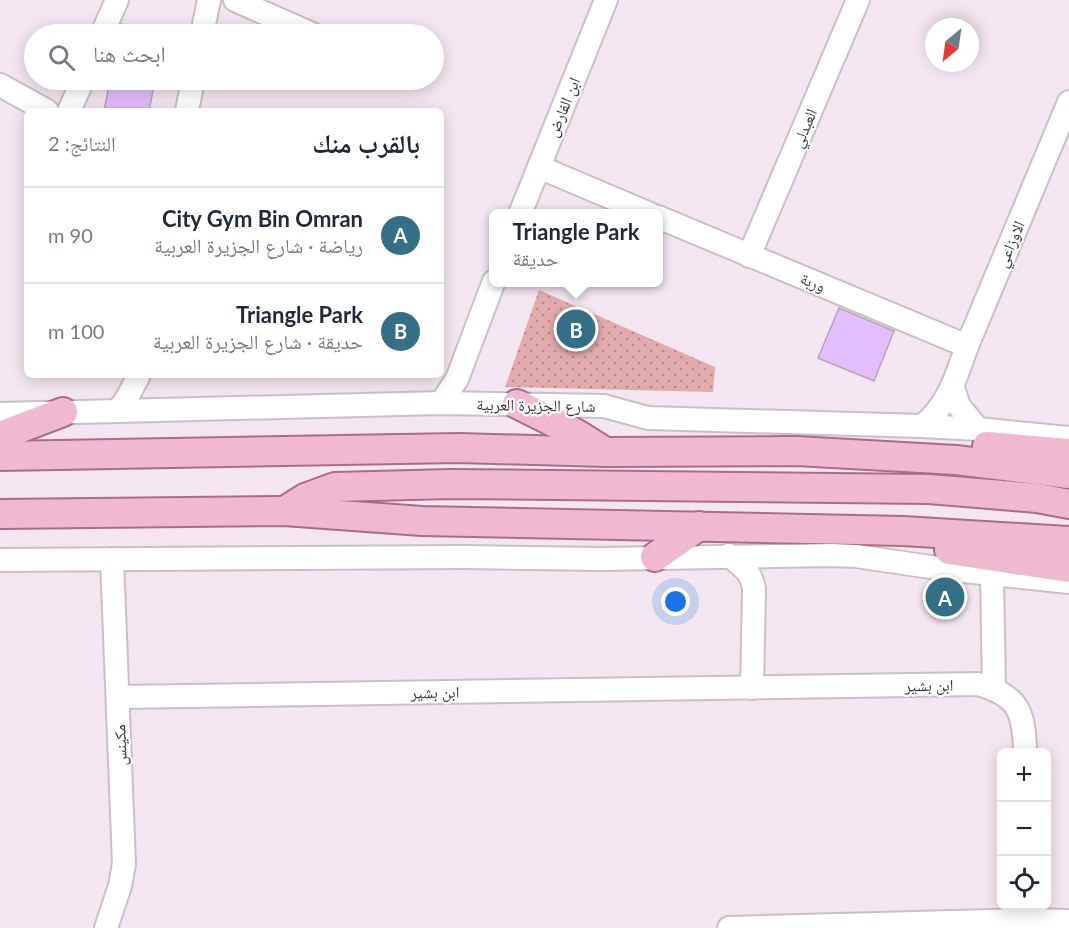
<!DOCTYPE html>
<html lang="ar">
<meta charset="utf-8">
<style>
body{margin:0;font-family:Lato,"Noto Naskh Arabic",sans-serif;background:#f2f2f3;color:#1f2937;direction:rtl}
.controls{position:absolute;right:18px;bottom:18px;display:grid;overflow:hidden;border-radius:9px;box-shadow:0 3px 15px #0003}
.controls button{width:54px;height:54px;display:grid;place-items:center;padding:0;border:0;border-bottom:2px solid #e0e1e3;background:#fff;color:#1f2937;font:30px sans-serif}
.compass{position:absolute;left:925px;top:18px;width:54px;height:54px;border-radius:50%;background:#fff;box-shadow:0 3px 15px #0003;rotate:209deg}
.you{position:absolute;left:676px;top:602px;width:21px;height:21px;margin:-15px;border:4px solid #fff;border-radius:50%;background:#1a73e8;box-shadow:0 0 0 9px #1a73e833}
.badge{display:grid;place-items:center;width:39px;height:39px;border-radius:50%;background:#337087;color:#fff;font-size:20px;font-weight:700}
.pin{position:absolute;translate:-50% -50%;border:3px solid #fff;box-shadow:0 2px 6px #0006}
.popup{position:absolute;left:489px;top:209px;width:174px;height:78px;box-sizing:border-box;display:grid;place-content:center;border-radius:9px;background:#fff;filter:drop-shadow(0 2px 4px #0005);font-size:20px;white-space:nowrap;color:#747a83}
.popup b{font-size:22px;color:#1f2937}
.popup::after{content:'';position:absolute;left:50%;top:100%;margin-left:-12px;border:12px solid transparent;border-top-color:#fff}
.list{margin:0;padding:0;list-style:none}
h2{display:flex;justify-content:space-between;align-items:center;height:78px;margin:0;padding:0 24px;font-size:26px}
h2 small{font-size:20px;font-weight:400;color:#747a83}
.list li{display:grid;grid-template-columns:39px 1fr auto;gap:18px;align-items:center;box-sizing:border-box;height:96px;padding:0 24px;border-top:2px solid #e0e1e3}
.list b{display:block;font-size:22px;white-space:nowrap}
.list p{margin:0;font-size:20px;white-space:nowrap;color:#747a83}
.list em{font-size:20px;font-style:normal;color:#747a83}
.icon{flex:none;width:33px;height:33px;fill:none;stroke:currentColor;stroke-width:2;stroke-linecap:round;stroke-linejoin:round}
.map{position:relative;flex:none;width:1069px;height:928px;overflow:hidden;direction:ltr}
.search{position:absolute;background:#fff;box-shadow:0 3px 15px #0003;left:24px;top:24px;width:420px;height:66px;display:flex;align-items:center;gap:15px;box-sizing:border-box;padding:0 21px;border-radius:33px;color:#747a83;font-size:22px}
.panel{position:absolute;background:#fff;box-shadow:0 3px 15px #0003;left:24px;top:108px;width:420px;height:270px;border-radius:9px;direction:rtl}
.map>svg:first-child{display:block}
.park{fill:url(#park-dots)}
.building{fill:#e3bdfc;stroke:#b0a9b5;stroke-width:1.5}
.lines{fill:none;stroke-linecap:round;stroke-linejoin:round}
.minor-casing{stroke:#cabec7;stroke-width:26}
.major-casing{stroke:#aa6d86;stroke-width:32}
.minor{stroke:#fff;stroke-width:22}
.major{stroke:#f1b9d0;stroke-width:28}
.labels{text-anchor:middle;stroke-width:4.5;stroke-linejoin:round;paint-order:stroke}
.street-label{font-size:16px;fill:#383437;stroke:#fff}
</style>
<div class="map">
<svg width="1069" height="928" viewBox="0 0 1069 928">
<defs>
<pattern id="park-dots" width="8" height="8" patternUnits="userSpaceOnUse" patternTransform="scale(1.5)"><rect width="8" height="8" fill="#e1abad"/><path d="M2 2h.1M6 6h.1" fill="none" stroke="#b78c8e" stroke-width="1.8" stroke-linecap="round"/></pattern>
</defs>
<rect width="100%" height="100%" fill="#f3e6f0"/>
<!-- park -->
<polygon class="park" points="539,290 715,367 713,392 505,387"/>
<!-- building -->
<g class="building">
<polygon points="121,24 163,33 163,34 119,34"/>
<polygon points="110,80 155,80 149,111 104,111"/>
<polygon points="839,308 894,331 874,381 818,358"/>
</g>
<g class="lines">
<!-- minor casing -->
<g class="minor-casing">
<g id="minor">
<polyline points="235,0 312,34"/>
<polyline points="102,34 117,0"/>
<polyline points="202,34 209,0"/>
<polyline points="0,85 47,111"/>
<polyline points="69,111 83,80"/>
<polyline points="187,111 193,80"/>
<polyline points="539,167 650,214"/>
<polyline points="520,214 606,0"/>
<polyline points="658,217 967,346"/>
<polyline points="749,256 858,0"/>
<polyline points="953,388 959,406 978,429"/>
<polyline points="441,403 457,379 494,281"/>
<polyline points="118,410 126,400 139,375"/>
<polyline points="0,414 441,403 604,406 648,418 922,426 978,429 1069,438"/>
<path d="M922,426C948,406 956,377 967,346L1069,102"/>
<path d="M729,555C742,567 751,570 754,589L752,688"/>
<polyline points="0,560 465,557 602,559 831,555 856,556 944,569 1069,582"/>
<polyline points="992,575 994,689"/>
<path d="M118,697L978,684C1020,696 1024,713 1025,752"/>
<polyline points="106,928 120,886 124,864 112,559"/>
<polyline points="729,928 1029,920 1069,921"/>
</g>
</g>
<!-- major casing -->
<g class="major-casing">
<g id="major">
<polyline points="517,404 577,434 604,451"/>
<polyline points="0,436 63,412"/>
<polyline points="987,446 1069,453"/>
<polyline points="0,456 459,448 605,452 797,451 956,460 1069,474"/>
<polyline points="286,510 305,498 335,487 451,484 929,489 1037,498 1069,504"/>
<polyline points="0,514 284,511 422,521 903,531 1069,541"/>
<polyline points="949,550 1069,568"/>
<polyline points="655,557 699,526"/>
</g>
</g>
<!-- minor -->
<use href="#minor" class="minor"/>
<!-- major -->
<use href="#major" class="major"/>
</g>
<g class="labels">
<!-- street labels -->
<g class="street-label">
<text transform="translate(563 107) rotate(-68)" y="6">ابن الفارض</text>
<text transform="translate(804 128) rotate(-67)" y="6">العبدلي</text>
<text transform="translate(1010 244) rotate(-67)" y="6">الاوزاعي</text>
<text transform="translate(813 282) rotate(23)" y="6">وربة</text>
<text transform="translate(536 405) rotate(1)" y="6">شارع الجزيرة العربية</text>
<text transform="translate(929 685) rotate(-1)" y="6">ابن بشير</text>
<text transform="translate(435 692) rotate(-1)" y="6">ابن بشير</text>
<text transform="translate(120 745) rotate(-92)" y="6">مكينس</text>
</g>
</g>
</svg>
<div class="controls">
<button>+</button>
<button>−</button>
<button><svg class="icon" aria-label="locate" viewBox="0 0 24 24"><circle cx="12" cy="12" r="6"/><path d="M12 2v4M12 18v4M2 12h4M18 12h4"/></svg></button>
</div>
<svg class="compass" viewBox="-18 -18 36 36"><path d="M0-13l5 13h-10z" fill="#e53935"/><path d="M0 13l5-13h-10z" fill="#747a83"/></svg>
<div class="you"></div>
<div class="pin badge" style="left:945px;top:597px">A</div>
<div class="pin badge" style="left:576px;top:329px">B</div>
<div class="popup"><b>Triangle Park</b>حديقة</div>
<div class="search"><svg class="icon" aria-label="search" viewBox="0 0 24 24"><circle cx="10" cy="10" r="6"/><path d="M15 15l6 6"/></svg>ابحث هنا</div>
<section class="panel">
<h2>بالقرب منك<small>النتائج: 2</small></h2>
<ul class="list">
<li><span class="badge">A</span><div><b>City Gym Bin Omran</b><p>رياضة · شارع الجزيرة العربية</p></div><em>90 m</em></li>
<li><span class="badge">B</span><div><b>Triangle Park</b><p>حديقة · شارع الجزيرة العربية</p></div><em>100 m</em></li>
</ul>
</section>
</div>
